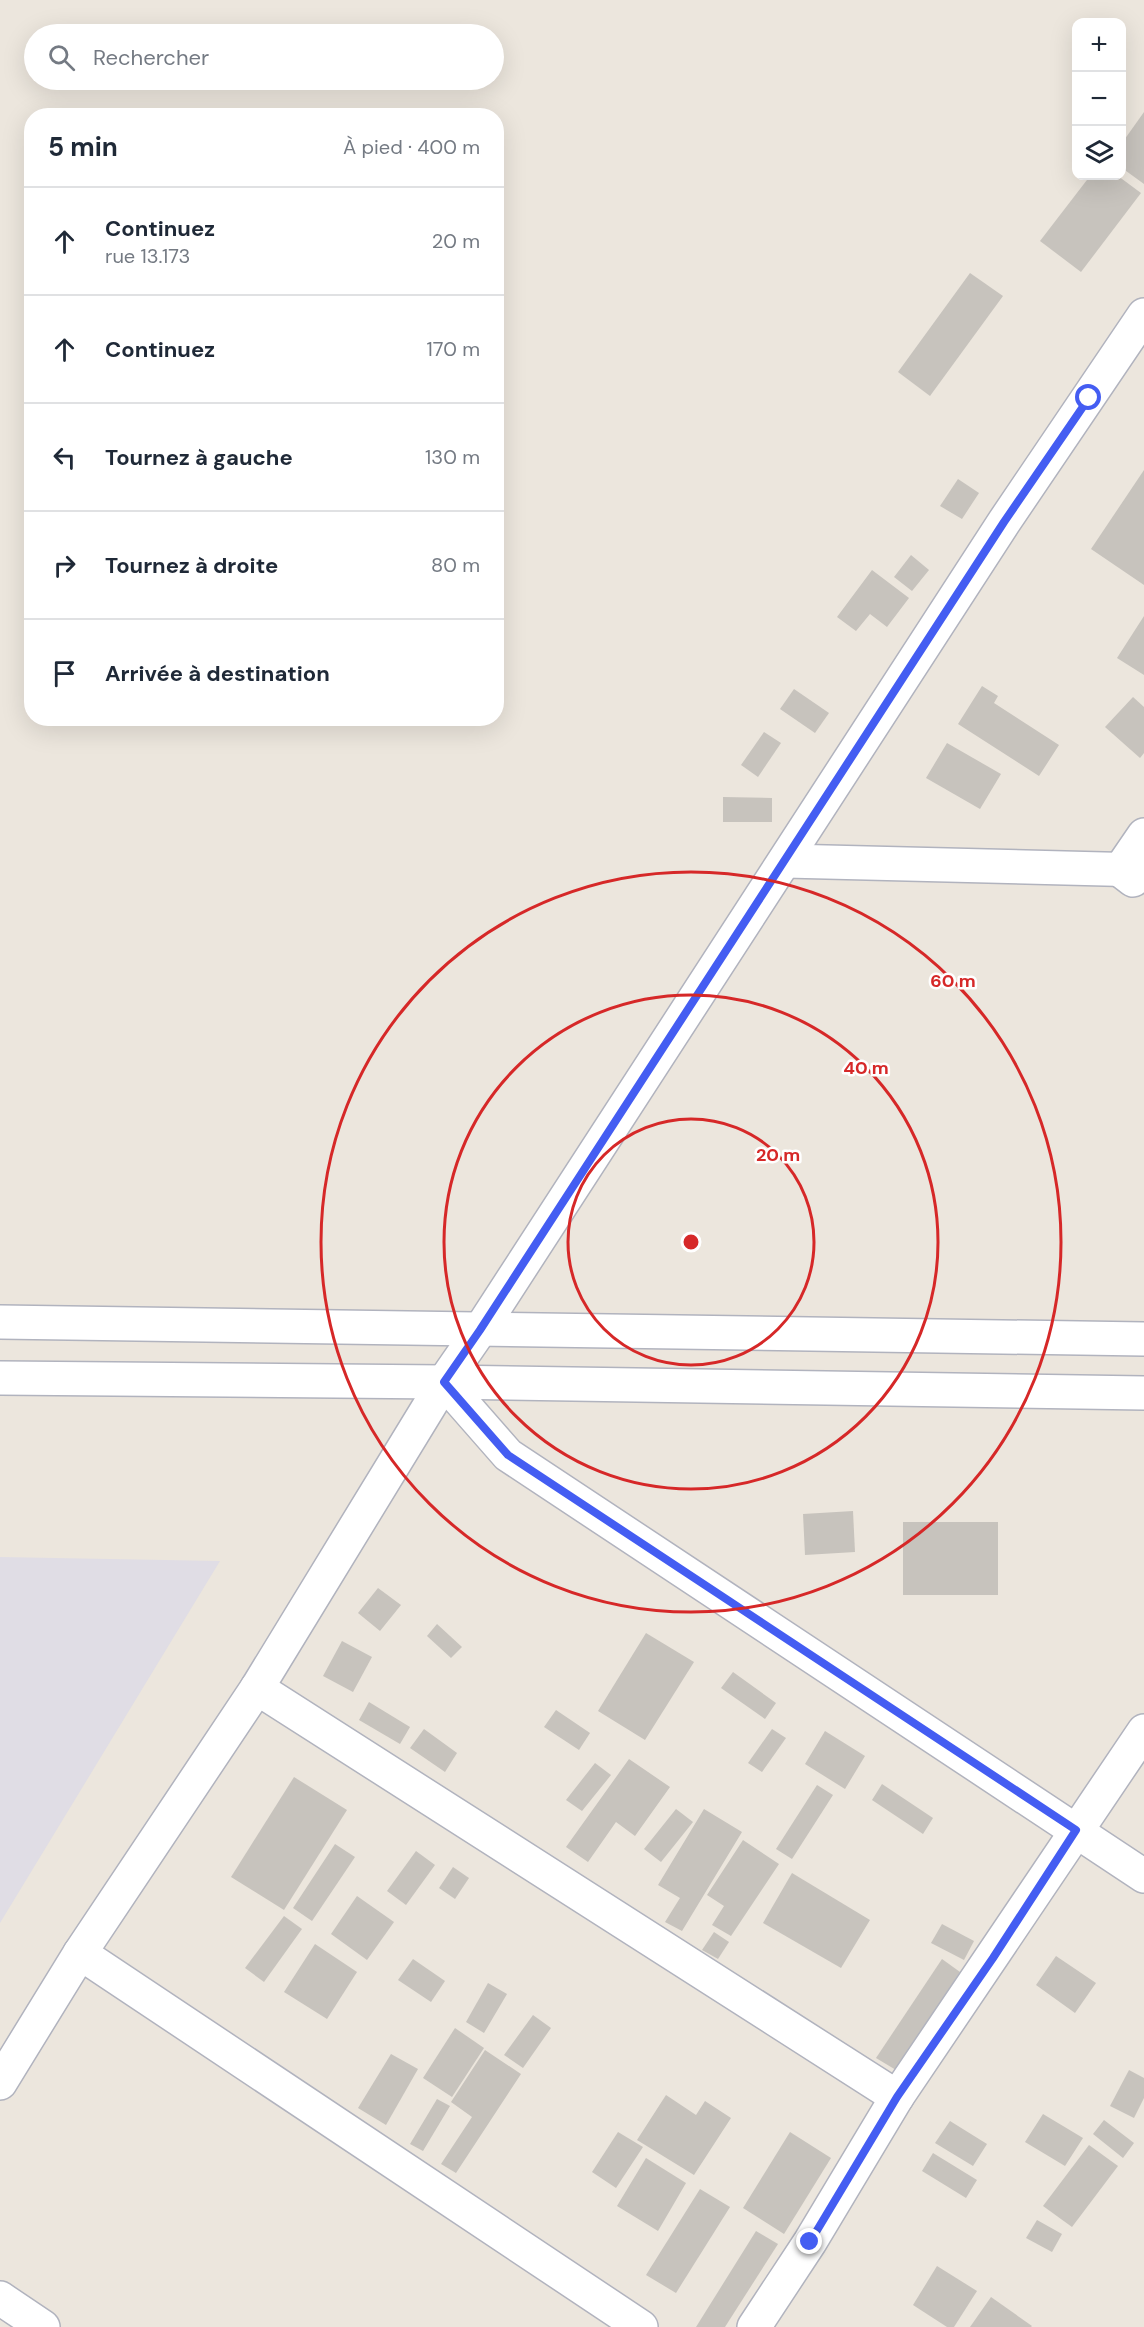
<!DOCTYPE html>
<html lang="fr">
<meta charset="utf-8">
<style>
body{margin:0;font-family:"DM Sans",sans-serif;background:#f2f2f3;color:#1f2937}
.controls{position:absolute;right:18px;top:18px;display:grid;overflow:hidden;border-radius:12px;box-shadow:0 6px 24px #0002}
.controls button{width:54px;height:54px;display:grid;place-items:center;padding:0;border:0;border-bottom:2px solid #e0e1e3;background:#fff;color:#1f2937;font:30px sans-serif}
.stop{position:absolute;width:18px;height:18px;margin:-14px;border:4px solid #445df2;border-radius:50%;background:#fff}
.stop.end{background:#445df2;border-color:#fff;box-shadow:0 2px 6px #0008}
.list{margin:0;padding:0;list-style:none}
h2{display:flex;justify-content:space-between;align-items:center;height:78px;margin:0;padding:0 24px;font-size:26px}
h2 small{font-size:20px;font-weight:400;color:#747a83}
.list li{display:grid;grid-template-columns:39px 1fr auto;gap:18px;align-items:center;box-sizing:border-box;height:108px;padding:0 24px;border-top:2px solid #e0e1e3}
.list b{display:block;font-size:22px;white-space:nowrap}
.list p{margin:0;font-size:20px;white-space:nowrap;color:#747a83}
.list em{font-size:20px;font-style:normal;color:#747a83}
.icon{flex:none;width:33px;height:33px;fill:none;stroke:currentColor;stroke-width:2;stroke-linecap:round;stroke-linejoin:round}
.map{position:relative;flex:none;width:1144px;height:2327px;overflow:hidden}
.search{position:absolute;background:#fff;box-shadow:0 6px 24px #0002;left:24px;top:24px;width:480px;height:66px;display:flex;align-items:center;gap:15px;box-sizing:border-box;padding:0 21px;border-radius:33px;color:#747a83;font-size:22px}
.panel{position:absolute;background:#fff;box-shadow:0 6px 24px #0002;left:24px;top:108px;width:480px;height:618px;border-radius:24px}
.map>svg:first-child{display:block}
.industrial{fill:#e0dde5}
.building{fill:#c7c3bd}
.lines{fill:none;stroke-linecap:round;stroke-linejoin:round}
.street-casing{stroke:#b1b3be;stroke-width:36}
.street{stroke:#fff;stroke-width:33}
.route{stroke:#445df2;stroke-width:8}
.ring{fill:none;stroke:#d62828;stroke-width:3}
.centre{fill:#d62828;stroke:#fff;stroke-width:3}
.ring-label{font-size:18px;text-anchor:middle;font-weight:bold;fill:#d62828;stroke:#fff;stroke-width:5;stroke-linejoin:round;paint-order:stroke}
</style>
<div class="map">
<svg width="1144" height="2327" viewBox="0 0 1144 2327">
<rect width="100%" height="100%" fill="#ece6dd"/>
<!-- industrial -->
<polygon class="industrial" points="0,1557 220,1561 0,1923"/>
<!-- building -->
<g class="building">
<polygon points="1144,112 1144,184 1122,168 1122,143"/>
<polygon points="1090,176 1118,176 1141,193 1081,272 1040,241"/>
<polygon points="970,273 1003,296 930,396 898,372"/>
<polygon points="1144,470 1144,585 1091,549"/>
<polygon points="958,479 979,493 962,519 940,506"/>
<polygon points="911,555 929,570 912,591 894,577"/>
<polygon points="872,570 909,598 887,627 870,614 856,631 837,617"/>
<polygon points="1144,616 1144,675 1117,658"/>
<polygon points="982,686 998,696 994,703 1059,745 1039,776 958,724"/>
<polygon points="794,689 829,713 815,733 780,709"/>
<polygon points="1133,697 1144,707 1144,753 1140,758 1105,727"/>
<polygon points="764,732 781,743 758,777 741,765"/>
<polygon points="947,743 1001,774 980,809 926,778"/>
<polygon points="723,797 772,798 772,822 723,822"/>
<polygon points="853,1511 855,1552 805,1555 803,1514"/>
<rect x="903" y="1522" width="95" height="73"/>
<polygon points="378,1588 401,1605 380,1631 358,1613"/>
<polygon points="437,1624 462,1647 451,1658 427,1636"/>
<polygon points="646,1633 694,1662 645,1740 598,1711"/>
<polygon points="342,1641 372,1657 353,1692 323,1676"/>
<polygon points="733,1672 776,1703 765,1719 721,1688"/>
<polygon points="369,1702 410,1727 400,1744 359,1720"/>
<polygon points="556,1710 590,1733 579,1750 544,1727"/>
<polygon points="424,1729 457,1753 445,1772 410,1748"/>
<polygon points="772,1729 786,1738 762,1772 748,1763"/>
<polygon points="825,1731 865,1756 845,1789 805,1764"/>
<polygon points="629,1759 670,1787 635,1836 616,1822 588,1862 566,1847"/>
<polygon points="595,1763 611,1775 582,1811 566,1800"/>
<polygon points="294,1777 347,1810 284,1910 231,1877"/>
<polygon points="882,1784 933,1818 923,1834 872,1800"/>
<polygon points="817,1785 833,1795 792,1859 776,1849"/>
<polygon points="676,1809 693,1822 661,1862 644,1849"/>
<polygon points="704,1809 742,1832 682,1931 665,1922 680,1898 658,1885"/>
<polygon points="743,1840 779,1864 731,1936 712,1925 724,1906 707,1895"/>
<polygon points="335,1844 355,1857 312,1921 293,1908"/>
<polygon points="416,1851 435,1865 406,1905 387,1891"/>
<polygon points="453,1867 469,1878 455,1899 439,1888"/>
<polygon points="792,1873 870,1920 841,1968 763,1923"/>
<polygon points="357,1896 394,1922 367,1960 331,1934"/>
<polygon points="284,1916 302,1929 264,1982 245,1968"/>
<polygon points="942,1924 974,1941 964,1960 931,1943"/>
<polygon points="714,1932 729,1942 718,1959 702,1950"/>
<polygon points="315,1944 357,1972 327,2019 284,1992"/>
<polygon points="1056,1956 1096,1983 1075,2013 1036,1985"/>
<polygon points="413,1959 445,1981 431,2002 398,1980"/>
<polygon points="942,1959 960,1972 896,2070 876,2058"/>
<polygon points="488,1983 507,1994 484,2033 466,2022"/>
<polygon points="533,2015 551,2028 523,2068 504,2055"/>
<polygon points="455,2028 484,2048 452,2097 423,2078"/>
<polygon points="485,2050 521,2074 456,2173 441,2164 472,2117 451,2102"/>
<polygon points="391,2054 418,2069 386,2125 358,2108"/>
<polygon points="1129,2070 1144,2078 1144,2098 1134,2118 1110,2106"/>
<polygon points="666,2095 696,2115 705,2101 731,2118 694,2175 637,2140"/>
<polygon points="437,2099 450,2106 423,2151 410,2144"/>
<polygon points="1043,2114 1083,2138 1065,2166 1025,2142"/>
<polygon points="1104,2120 1134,2143 1123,2158 1093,2134"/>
<polygon points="950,2121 987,2144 973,2166 935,2143"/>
<polygon points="618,2132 643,2147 616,2188 592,2172"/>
<polygon points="790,2132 831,2158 784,2234 743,2208"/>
<polygon points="1089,2145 1118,2166 1072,2227 1043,2206"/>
<polygon points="933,2153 977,2180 966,2198 922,2171"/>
<polygon points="646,2158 686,2183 658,2231 617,2206"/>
<polygon points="700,2189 730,2207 676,2293 646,2275"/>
<polygon points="1037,2220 1062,2234 1052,2252 1026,2238"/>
<polygon points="756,2231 778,2244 725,2327 696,2327"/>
<polygon points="937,2266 977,2291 954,2327 947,2327 913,2305"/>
<polygon points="991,2297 1032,2326 1031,2327 970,2327"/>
</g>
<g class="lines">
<!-- street casing -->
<g class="street-casing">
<g id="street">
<polyline points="786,861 1144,870"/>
<polyline points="1133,880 1120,870 1144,835"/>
<polyline points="0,1322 1144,1339"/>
<polyline points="0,1378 444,1382 1144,1393"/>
<polyline points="444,1382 508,1455 1144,1876"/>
<polyline points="257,1688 897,2097"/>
<polyline points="80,1953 641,2327"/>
<polyline points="0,2083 80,1953 257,1688 444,1382 480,1330 1004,522 1144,315"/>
<polyline points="0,2298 43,2327"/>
<polyline points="754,2327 810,2242 897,2097 1144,1731"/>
</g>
</g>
<!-- street -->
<use href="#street" class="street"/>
</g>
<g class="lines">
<!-- route -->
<polyline class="route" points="810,2242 897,2097 993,1958 1076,1830 508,1455 444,1382 480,1330 1004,522 1089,398"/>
</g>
<!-- distance rings -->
<g class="ring">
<circle cx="691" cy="1242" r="123"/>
<circle cx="691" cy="1242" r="247"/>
<circle cx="691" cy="1242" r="370"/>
</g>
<circle cx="691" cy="1242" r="9" class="centre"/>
<g class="ring-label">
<text x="953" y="987">60 m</text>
<text x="866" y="1074">40 m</text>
<text x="778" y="1161">20 m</text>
</g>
</svg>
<div class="controls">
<button>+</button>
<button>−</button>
<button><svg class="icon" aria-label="layers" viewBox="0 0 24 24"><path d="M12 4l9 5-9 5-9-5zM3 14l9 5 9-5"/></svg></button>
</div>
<div class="stop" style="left:1089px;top:398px"></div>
<div class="stop end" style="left:810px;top:2242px"></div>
<div class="search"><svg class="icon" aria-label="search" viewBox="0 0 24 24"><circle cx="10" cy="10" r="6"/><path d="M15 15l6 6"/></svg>Rechercher</div>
<section class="panel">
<h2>5 min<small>À pied · 400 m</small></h2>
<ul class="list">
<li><svg class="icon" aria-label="ahead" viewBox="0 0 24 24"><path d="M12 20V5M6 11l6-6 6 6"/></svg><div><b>Continuez</b><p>rue 13.173</p></div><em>20 m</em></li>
<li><svg class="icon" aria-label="ahead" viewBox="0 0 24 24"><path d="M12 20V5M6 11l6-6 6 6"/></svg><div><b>Continuez</b></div><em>170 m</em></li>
<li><svg class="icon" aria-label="left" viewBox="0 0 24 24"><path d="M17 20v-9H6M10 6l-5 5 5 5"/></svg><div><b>Tournez à gauche</b></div><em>130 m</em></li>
<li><svg class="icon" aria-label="right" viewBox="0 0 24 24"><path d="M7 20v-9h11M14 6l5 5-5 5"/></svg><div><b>Tournez à droite</b></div><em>80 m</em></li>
<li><svg class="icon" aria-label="arrive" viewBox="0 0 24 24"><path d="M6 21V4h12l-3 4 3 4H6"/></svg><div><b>Arrivée à destination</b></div></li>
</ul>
</section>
</div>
